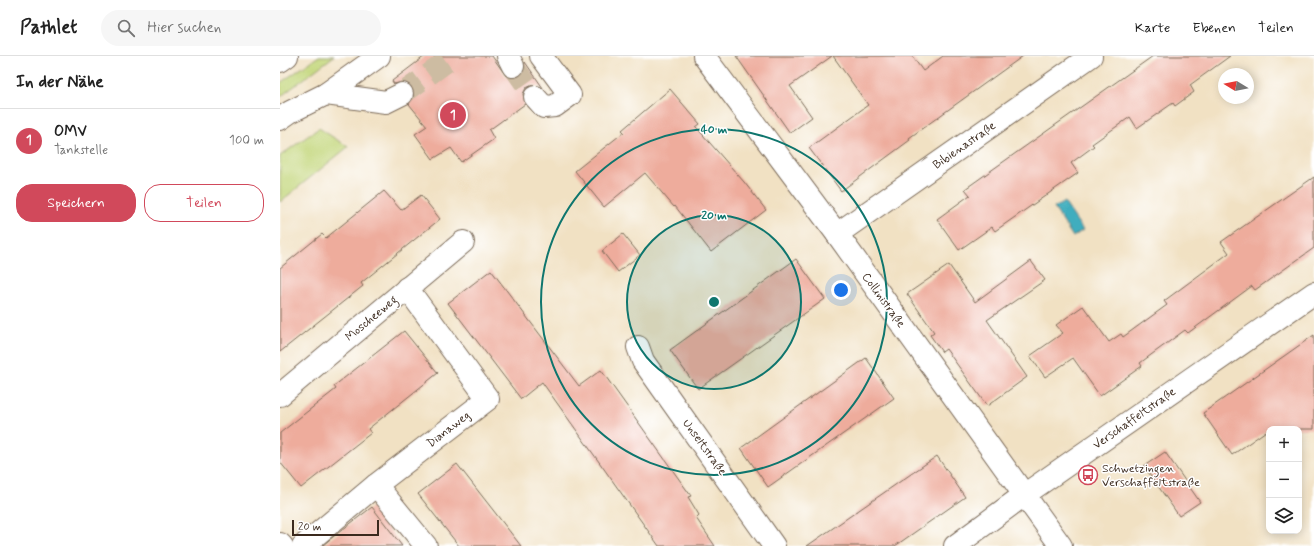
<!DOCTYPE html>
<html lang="de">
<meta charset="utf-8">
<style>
body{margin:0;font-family:Mynerve,sans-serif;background:#f6f6f6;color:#222}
.controls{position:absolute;right:12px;bottom:12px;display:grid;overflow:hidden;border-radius:8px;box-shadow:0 2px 10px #0003}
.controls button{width:36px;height:36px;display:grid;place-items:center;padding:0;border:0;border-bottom:1px solid #e0e0e0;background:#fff;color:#222;font:20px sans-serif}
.compass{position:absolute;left:938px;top:12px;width:36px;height:36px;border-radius:50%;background:#fff;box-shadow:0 2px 10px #0003;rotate:280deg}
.scale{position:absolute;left:12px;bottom:10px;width:87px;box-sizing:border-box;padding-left:4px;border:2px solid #3b2a1e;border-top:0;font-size:11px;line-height:14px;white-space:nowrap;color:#3b2a1e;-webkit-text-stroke:3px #fff;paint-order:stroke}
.you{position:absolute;left:561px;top:234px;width:14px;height:14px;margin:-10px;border:3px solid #fff;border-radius:50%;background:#1a73e8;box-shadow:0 0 0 6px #1a73e833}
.badge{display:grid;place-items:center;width:26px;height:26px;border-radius:50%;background:#d1495b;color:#fff;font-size:13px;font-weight:700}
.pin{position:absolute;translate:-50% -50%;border:2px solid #fff;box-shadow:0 1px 4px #0006}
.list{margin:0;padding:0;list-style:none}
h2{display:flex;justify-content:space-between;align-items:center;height:52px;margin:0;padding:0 16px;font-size:17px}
h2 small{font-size:13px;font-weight:400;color:#767676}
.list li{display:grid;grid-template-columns:26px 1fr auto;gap:12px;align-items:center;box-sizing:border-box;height:64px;padding:0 16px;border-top:1px solid #e0e0e0}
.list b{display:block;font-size:15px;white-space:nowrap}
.list p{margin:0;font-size:13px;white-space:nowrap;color:#767676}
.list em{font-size:13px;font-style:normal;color:#767676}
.actions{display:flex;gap:8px;padding:12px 16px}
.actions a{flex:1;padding:9px 0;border:1px solid #d1495b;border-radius:16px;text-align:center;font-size:14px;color:#d1495b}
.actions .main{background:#d1495b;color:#fff}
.icon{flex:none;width:22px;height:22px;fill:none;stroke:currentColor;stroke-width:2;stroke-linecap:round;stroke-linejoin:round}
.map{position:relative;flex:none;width:1034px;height:490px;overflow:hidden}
header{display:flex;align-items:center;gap:24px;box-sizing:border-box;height:56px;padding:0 20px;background:#fff;border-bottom:1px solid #e0e0e0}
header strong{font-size:19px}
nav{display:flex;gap:22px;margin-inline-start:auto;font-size:14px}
.search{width:280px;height:36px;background:#f6f6f6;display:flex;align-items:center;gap:10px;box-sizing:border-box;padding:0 14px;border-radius:22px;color:#767676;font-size:15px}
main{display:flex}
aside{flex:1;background:#fff}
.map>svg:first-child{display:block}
.green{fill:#c2d679;stroke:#7e804c}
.water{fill:#40adbe;stroke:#3e6c6e}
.building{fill:#eeac9c}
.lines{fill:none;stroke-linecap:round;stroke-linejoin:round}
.minor-tunnel{stroke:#cdbca2;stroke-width:22;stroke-dasharray:22 11;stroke-linecap:butt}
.minor-casing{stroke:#7b6a58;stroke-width:24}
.major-casing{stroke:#7b6a58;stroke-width:24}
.minor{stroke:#fff;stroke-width:22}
.major{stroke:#fff;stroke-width:22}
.ring{fill:none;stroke:#0f766e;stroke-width:2}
.labels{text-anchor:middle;stroke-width:3;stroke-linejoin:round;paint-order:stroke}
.street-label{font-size:12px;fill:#3b2a1e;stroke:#fff}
.poi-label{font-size:12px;fill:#3b2a1e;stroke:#fff;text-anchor:start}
.centre{fill:#0f766e;stroke:#fff;stroke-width:2}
.ring-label{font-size:12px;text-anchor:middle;font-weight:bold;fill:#0f766e;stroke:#fff;stroke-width:3;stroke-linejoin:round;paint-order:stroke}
</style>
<header>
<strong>Pathlet</strong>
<div class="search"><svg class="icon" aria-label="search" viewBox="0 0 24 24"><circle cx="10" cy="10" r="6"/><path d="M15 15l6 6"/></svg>Hier suchen</div>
<nav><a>Karte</a><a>Ebenen</a><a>Teilen</a></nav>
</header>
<main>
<aside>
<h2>In der Nähe<small></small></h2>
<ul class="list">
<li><span class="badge">1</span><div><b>OMV</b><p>Tankstelle</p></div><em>100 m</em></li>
</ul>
<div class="actions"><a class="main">Speichern</a><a>Teilen</a></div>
</aside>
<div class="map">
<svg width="1034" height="490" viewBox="0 0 1034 490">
<rect width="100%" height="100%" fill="#fff"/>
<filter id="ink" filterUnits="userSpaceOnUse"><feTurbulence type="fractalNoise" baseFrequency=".025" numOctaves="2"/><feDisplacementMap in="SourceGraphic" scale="8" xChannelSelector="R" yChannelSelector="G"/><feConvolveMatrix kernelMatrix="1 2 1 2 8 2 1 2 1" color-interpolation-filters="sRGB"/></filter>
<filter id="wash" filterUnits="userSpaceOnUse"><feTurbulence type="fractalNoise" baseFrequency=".012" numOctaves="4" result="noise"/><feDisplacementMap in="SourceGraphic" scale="16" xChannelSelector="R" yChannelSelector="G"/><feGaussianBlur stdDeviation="0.9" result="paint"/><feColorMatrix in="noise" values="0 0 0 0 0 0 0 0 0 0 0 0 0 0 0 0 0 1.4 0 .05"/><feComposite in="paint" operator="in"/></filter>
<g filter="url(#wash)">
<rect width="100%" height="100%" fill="#f1e1c3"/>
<!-- green -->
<g class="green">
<polygon points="39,0 54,0 0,41 0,27"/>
<polygon points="39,72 68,91 0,146 0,100"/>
</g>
<!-- water -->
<polygon class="water" points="784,146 803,174 793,181 774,152"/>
<g id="blocks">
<!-- building -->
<g class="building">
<polygon points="145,0 212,0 226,20 233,22 238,21 243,17 245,6 263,32 253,29 246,32 243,38 245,48 209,74 214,83 181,106 171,92 153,103 135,78 147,70 129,48 134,39 133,32 129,27 123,26 114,28 112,25"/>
<polygon points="456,0 552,0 510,30 532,61 510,77"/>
<polygon points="553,0 632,0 643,15 663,0 743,0 629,82 630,84 561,135 529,92 588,49"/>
<polygon points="873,0 950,0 910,29 914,36 895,50 893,47 857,72 850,61 812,88 814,90 791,107 798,117 715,175 712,171 679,194 657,163 690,139 685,133"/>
<polygon points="390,33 420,68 416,71 464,126 486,154 431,196 395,150 394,151 365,117 324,151 295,115 344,76 342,74"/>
<polygon points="1034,121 1034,192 975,234 972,230 908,277 905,274 860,307 862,310 820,340 793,302 765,321 750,300 783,277 776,269 803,250 829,286 841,278 843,281 887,249 884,245 949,197 941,186"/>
<polygon points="104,135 121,154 141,139 160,163 81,227 83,230 0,296 0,212 42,178 46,182"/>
<polygon points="343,178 360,199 338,216 322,195"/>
<polygon points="516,203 545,243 418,333 390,294"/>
<polygon points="751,205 765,224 707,264 747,321 707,350 666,293 662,296 650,279 654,276 627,238 669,209 695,246"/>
<polygon points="211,214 299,330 321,314 411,440 408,441 419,459 416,462 435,490 379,490 262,326 241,343 168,247"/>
<polygon points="124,275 158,317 88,373 91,377 21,432 0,406 0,377 56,333 54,330"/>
<polygon points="1034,279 1034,373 989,373 952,399 923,357"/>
<polygon points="586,302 614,342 488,431 461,392"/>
<polygon points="885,396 920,446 899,460 864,410"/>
<polygon points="657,400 685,441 615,490 527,490"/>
<polygon points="177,408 213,454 241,490 179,490 138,438"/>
<polygon points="92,451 122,490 42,490 49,484"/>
</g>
</g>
</g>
<g filter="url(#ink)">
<use href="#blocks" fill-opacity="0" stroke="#7b6a58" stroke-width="1"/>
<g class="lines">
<!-- minor-tunnel -->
<g class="minor-tunnel">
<polyline points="233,10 255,41"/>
<polyline points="122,38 174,0"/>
</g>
<!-- minor casing -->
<g class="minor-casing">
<g id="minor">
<polyline points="228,0 233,10"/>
<polyline points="424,0 557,178 781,490"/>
<polyline points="46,38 106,46 122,38"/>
<polyline points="255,41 264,51 275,50 290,39 261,0"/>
<polyline points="557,178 811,0"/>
<polyline points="358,291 363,305 494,490"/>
<polyline points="0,339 183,186"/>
<polyline points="96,429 146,490"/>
<polyline points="0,488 2,490"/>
<polyline points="23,490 96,429 208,343 127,232"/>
<polyline points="675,490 744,439 1034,237"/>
</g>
</g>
<!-- major casing -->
<g class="major-casing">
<g id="major">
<polyline points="0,5 7,0"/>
<polyline points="0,63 10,56 46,38 99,0"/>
</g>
</g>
<!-- minor -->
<use href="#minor" class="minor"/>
<!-- major -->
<use href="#major" class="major"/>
</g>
</g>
<!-- distance rings -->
<circle cx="434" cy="246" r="87" fill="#0f766e" fill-opacity=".12"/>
<g class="ring">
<circle cx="434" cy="246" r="87"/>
<circle cx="434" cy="246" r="173"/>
</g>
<!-- icons -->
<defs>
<g id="bus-ring" transform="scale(1)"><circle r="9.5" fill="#fff" stroke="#d1495b" stroke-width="1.5"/><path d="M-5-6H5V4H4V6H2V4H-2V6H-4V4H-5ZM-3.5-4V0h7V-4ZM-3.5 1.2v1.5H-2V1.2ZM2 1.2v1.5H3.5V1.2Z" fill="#d1495b"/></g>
</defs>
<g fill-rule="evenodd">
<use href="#bus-ring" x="808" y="419"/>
</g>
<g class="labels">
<!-- street labels -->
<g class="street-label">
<text transform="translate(684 89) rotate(-35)" y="4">Bibienastraße</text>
<text transform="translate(604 244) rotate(54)" y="4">Collinistraße</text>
<text transform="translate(91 262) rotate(-40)" y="4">Moscheeweg</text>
<text transform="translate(854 362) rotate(-35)" y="4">Verschaffeltstraße</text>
<text transform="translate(168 373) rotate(-38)" y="4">Dianaweg</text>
<text transform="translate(425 391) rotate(54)" y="4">Unseltstraße</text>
</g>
<!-- poi labels -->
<g class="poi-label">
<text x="822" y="416">Schwetzingen<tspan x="822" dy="14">Verschaffeltstraße</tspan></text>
</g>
</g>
<circle cx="434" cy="246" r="6" class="centre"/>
<g class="ring-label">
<text x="434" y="77">40 m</text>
<text x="434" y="163">20 m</text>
</g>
</svg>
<div class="controls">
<button>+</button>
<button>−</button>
<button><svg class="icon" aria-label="layers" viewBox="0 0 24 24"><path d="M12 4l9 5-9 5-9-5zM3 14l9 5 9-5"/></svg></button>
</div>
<svg class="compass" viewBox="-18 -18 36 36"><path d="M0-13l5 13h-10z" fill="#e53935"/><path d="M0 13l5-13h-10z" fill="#767676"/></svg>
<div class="scale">20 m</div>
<div class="you"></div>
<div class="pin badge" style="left:173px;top:59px">1</div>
</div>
</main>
